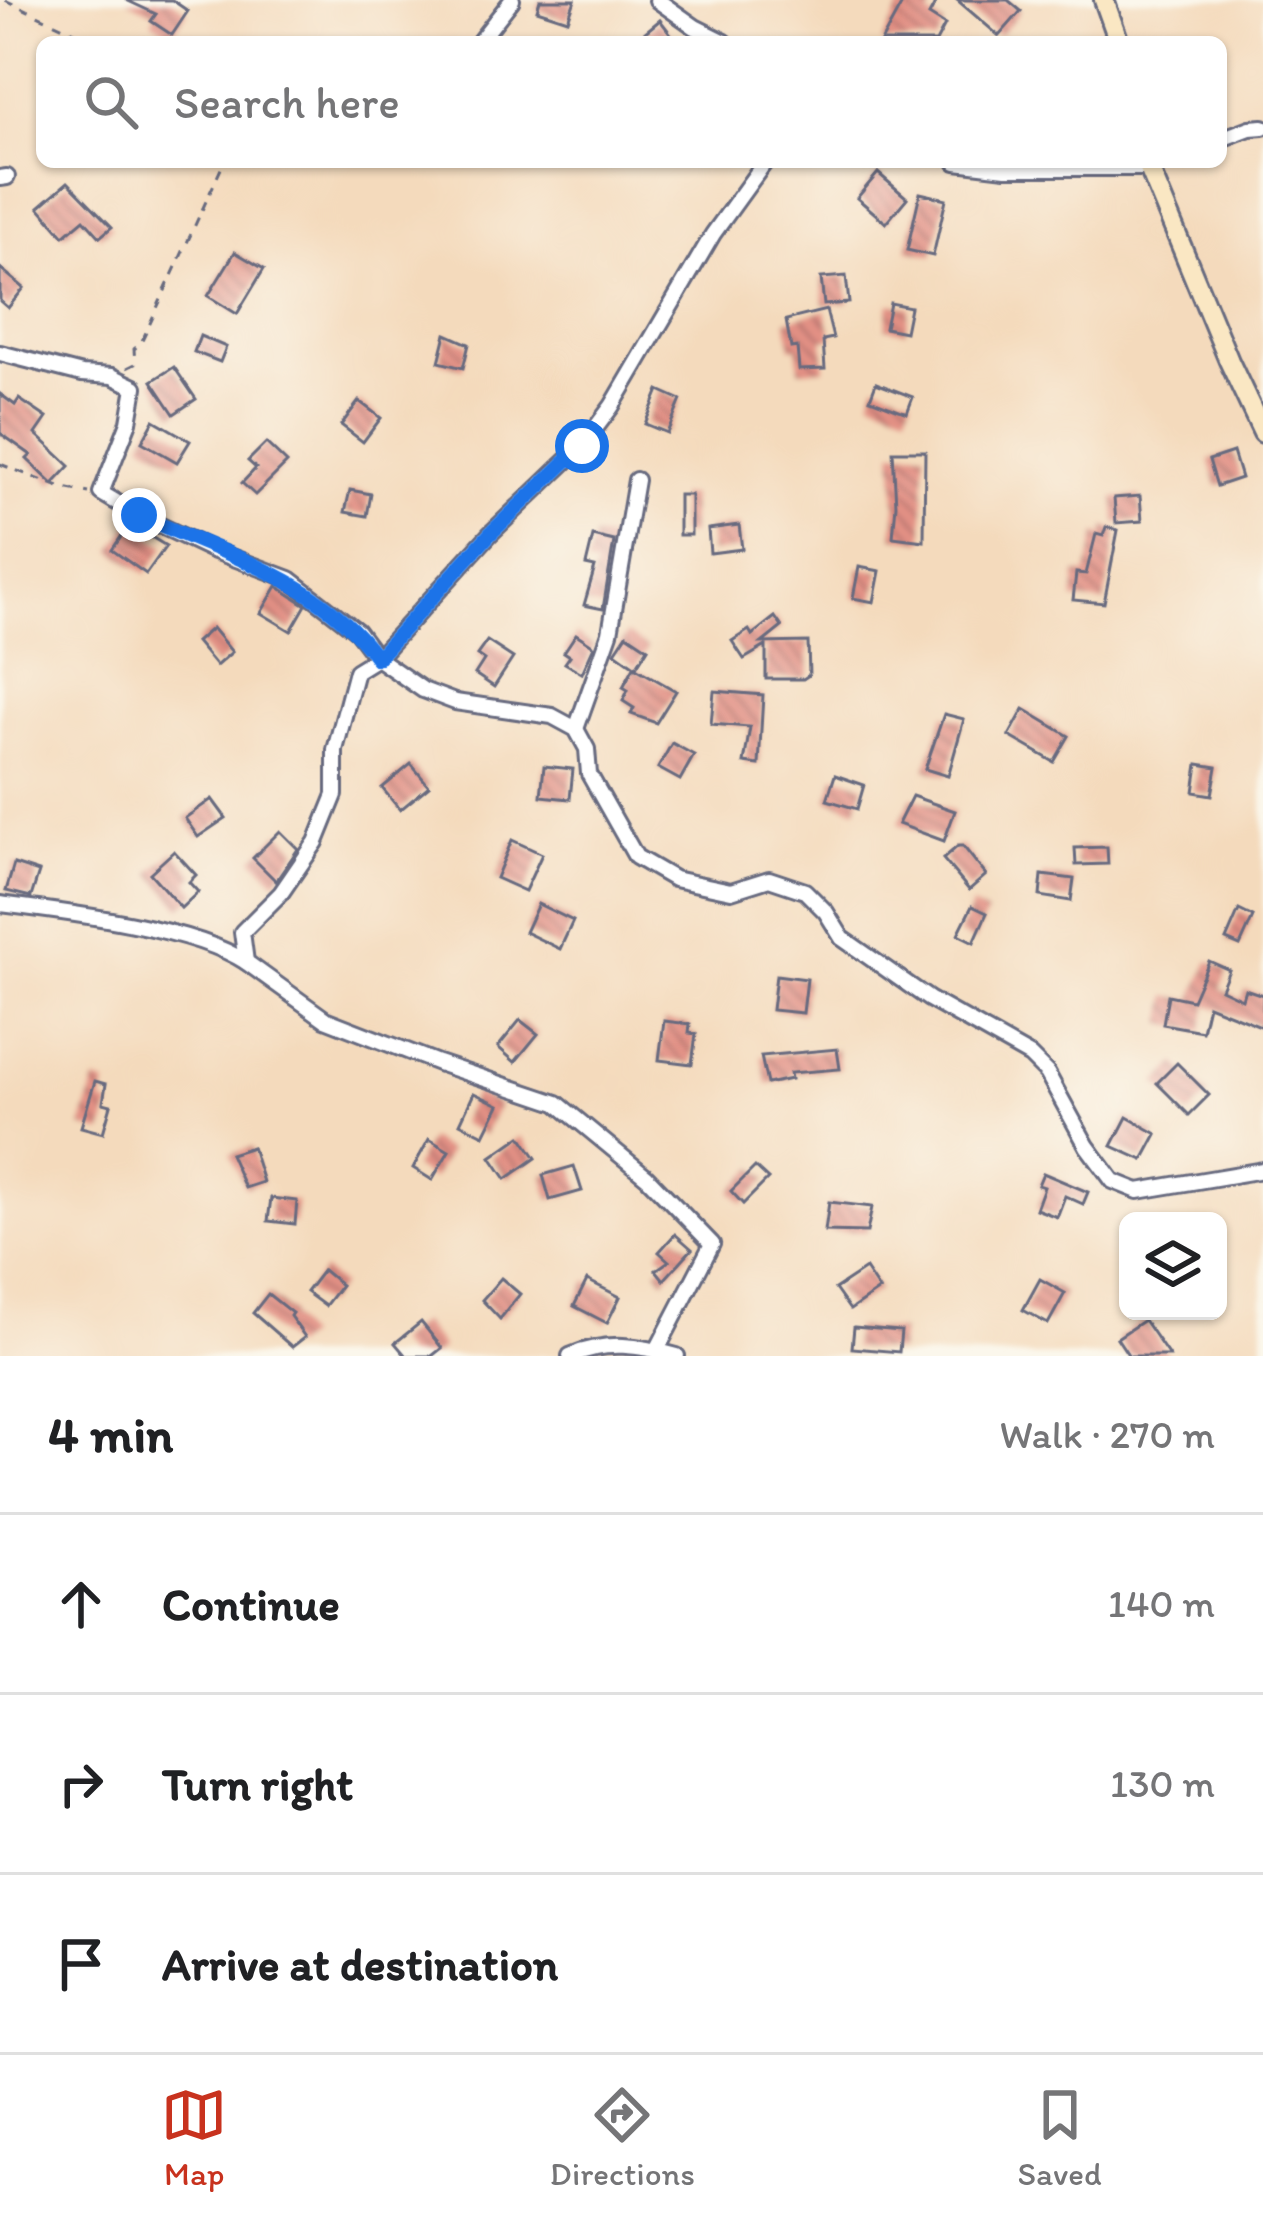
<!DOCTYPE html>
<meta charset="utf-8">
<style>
body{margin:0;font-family:Itim,sans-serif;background:#f6f6f6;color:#202124}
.controls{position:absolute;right:36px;bottom:36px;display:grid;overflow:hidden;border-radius:18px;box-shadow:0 3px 9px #0004}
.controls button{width:108px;height:108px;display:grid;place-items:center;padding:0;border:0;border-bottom:3px solid #e0e0e0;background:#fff;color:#202124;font:60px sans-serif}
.stop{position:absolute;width:36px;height:36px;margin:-27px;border:9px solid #1a73e8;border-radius:50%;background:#fff}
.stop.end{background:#1a73e8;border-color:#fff;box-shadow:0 3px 12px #0008}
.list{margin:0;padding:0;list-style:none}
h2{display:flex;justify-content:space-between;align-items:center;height:156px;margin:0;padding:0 48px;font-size:51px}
h2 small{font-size:39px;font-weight:400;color:#757577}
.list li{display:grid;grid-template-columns:78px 1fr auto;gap:36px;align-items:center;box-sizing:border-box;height:180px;padding:0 48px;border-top:3px solid #e0e0e0}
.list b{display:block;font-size:45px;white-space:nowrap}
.list em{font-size:39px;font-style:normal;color:#757577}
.icon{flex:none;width:66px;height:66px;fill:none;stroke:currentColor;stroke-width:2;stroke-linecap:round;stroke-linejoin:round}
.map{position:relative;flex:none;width:1263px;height:1356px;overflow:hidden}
.search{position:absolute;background:#fff;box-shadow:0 3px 9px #0004;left:36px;right:36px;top:36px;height:132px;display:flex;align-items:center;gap:30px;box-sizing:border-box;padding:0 42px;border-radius:18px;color:#757577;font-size:45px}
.sheet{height:696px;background:#fff}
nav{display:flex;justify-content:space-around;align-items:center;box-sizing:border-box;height:168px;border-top:3px solid #e0e0e0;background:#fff;font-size:33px;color:#757577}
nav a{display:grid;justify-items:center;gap:6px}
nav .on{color:#c8321e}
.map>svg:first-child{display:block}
.building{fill:url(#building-back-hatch)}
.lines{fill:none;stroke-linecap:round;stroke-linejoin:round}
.minor-casing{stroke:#676b7f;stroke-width:20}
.secondary-casing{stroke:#676b7f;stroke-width:24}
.path{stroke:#676b7f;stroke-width:3;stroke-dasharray:9 9;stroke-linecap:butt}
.minor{stroke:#fff;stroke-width:14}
.secondary{stroke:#fae7c3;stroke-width:18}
.route{stroke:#1a73e8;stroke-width:15}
</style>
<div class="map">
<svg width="1263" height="1356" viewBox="0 0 1263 1356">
<defs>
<pattern id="building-back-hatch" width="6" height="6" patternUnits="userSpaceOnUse" patternTransform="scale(3)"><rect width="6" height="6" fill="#e29084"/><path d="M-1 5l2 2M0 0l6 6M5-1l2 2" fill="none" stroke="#b6766f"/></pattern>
</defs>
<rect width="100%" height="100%" fill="#fbf7ec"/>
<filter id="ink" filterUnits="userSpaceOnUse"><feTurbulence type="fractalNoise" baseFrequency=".00833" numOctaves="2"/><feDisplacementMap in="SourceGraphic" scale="24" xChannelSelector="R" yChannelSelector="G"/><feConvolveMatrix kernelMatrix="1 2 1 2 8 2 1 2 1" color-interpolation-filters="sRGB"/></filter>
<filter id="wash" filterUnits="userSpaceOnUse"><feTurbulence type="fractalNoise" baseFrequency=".004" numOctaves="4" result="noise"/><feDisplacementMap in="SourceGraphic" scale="48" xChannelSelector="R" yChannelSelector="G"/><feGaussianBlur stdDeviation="2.7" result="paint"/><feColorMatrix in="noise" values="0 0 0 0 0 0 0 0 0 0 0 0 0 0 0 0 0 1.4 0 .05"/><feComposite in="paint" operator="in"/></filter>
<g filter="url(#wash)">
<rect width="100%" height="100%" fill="#f4dabc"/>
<g id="blocks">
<!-- building -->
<g class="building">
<polygon points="126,0 172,0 188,11 172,35 151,21 156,14"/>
<polygon points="540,0 575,0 568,20 537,10"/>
<polygon points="904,0 927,0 935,4 929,15 945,25 936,42 881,42"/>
<polygon points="957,0 1008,0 1021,11 999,36"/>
<polygon points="660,20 677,42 633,42"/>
<polygon points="878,173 907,198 886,223 857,198"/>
<polygon points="68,182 112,227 100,237 84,219 64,236 39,207"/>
<polygon points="920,193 946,199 933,256 907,250"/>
<polygon points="235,252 264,269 237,314 208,296"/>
<polygon points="0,268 24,288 8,308 0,301"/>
<polygon points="846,276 849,303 824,305 821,278"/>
<polygon points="890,303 910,307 905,332 885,328"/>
<polygon points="826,310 833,338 823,340 825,369 799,370 797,347 791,348 786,320"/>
<polygon points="446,334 469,344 463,368 439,362"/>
<polygon points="200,336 226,347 220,362 194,352"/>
<polygon points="174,367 196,399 174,414 152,381"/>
<polygon points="876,383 913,397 907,413 870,399"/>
<polygon points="659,390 681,400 667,433 645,424"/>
<polygon points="0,394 15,405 19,399 47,418 36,434 70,466 53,484 27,459 31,455 0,433"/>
<polygon points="359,401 381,418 363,442 341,425"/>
<polygon points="154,420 190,441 177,462 142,442"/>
<polygon points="266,443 287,463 255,495 242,483 256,468 248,461"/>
<polygon points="893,451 925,451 924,541 893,537 896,505"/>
<polygon points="1233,452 1241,478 1217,486 1209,460"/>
<polygon points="350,490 371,494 367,516 345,512"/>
<rect x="679" y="495" width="12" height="40"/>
<polygon points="1140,496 1142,521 1116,523 1114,498"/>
<polygon points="130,524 166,546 146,574 112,550"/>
<polygon points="739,525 742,549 710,553 708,529"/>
<polygon points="1106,527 1118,530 1104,603 1073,600 1076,573 1086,574 1096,534 1103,536"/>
<polygon points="593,536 614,541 603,609 584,605 595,567 586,565"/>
<polygon points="859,567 880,571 874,602 853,598"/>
<polygon points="277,586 306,605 291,631 261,613"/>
<polygon points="775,617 782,627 762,643 808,642 809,675 803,679 766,679 766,646 744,659 732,641 749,630 752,635"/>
<polygon points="212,628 232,652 216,666 196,642"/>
<polygon points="576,634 594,646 582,673 565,663 570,656 564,652"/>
<polygon points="627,634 648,648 636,667 615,652"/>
<polygon points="487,641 513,658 494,687 475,674 484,660 477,655"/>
<polygon points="634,667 676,691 656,723 631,714 634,708 623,701 628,690 623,687"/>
<polygon points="714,691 763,695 759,765 744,763 750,727 711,724"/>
<polygon points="1024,709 1069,736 1054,762 1009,736"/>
<polygon points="944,714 964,719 948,776 925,769"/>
<polygon points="672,743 694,755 680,780 658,768"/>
<polygon points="411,764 429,786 400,810 382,788"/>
<polygon points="1198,764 1217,767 1212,795 1194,792"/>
<polygon points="544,766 573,769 570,799 541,796"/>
<polygon points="835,775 864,785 857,809 827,800"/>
<polygon points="912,796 955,811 944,841 898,824"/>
<polygon points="212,799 226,818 198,837 185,818"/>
<polygon points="280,831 298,849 276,881 253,858"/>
<polygon points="512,840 542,854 525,891 496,878"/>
<polygon points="958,846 963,846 986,875 969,890 943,859"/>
<polygon points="1107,847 1108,864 1076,865 1075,848"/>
<polygon points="174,851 196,875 189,882 198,892 181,908 150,873"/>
<polygon points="14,864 39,872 31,897 6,891"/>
<polygon points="1042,875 1074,879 1071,901 1040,896"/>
<polygon points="538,904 573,921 560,949 525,932"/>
<polygon points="972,906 987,913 974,942 958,934"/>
<polygon points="1239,910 1253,917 1240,946 1226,940"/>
<polygon points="1209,961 1229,970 1221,989 1242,999 1245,989 1263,995 1263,1027 1208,1005 1202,1031 1163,1024 1168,995 1192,1000"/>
<polygon points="776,975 807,979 803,1013 772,1010"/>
<polygon points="520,1020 538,1034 515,1062 498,1047"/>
<polygon points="664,1021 690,1024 689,1033 696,1034 692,1064 659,1060"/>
<polygon points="837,1049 840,1069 790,1073 791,1079 767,1084 761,1056"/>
<polygon points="1177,1063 1209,1095 1189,1115 1157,1083"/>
<polygon points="95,1081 106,1084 103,1103 111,1105 103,1133 81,1127"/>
<polygon points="474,1093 499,1105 484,1135 460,1123"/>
<polygon points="1127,1117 1157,1134 1143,1160 1112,1146"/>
<polygon points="521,1136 536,1158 506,1179 491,1157"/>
<polygon points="429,1139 449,1151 432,1180 413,1168"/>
<polygon points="252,1147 263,1182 245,1188 230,1154"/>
<polygon points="574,1166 582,1191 550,1200 543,1175"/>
<polygon points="755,1167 768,1179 743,1204 731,1191"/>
<polygon points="1043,1173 1088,1192 1083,1204 1065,1196 1057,1217 1036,1209 1044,1187 1038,1185"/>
<polygon points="271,1198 297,1201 295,1224 268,1221"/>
<polygon points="829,1202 872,1207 867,1232 825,1231"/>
<polygon points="675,1234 692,1249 664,1280 656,1270 669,1261 659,1252"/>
<polygon points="865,1269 879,1290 850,1310 835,1289"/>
<polygon points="323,1270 341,1285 325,1306 306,1292"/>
<polygon points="501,1278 520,1294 500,1319 482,1300"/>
<polygon points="1040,1279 1065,1293 1048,1324 1023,1310"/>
<polygon points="587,1280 620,1297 607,1323 574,1306"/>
<polygon points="268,1294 292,1313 290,1316 305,1337 292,1347 253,1313"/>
<polygon points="1144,1320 1169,1356 1129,1356 1117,1338"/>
<polygon points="421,1322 442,1348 432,1356 406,1356 395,1343"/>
<polygon points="854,1327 901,1331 899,1352 852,1348"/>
</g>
</g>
</g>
<g filter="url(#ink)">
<use href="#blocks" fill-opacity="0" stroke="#676b7f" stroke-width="3"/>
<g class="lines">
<!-- minor casing -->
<g class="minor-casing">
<g id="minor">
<polyline points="657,0 695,27 725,42"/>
<polyline points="479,42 512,0"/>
<polyline points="1221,139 1250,128 1263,127"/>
<polyline points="956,162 1006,168 1149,168 1164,162"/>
<polyline points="0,178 7,177"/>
<polyline points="0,353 82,374 112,376 135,387 129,422 101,493 138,515 212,550 290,579 357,631 377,658 423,690 455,702 552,716 576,729 587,749 589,774 636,857 674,879 731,891 769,879 805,891 826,912 842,938 929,999 1030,1056 1047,1073 1087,1146 1113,1181 1138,1191 1263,1170"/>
<polyline points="576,729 610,633 636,480"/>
<path d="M0,904C65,912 193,927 246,962L242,932L281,893L316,842L335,795V750L356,671L377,658L490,534L582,446L612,406L713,234L765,162"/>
<polyline points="246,962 325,1019 438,1063 557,1103 647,1177 712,1244 657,1350"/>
<path d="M570,1356C606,1340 640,1345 677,1356"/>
</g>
</g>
<!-- secondary casing -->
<g class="secondary-casing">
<g id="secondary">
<polyline points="1104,0 1119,42"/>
<polyline points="1150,162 1149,168 1229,361 1263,433"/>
</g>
</g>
<!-- path -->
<g class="path">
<polyline points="5,0 96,42"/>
<polyline points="127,368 135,364 134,349 141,343 224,162"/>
<polyline points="0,464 59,487 89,493"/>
</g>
<!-- minor -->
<use href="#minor" class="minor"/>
<!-- secondary -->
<use href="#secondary" class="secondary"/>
</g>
</g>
<g class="lines" filter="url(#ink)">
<!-- route -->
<path class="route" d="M139,515C225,556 318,577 377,658L490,534L582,446"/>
</g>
</svg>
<div class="controls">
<button><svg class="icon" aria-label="layers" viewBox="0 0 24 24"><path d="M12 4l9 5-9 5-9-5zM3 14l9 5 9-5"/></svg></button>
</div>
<div class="stop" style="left:582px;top:446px"></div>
<div class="stop end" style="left:139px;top:515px"></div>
<div class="search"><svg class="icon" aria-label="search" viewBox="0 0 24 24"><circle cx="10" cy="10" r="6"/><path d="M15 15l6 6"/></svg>Search here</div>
</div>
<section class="sheet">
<h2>4 min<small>Walk · 270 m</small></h2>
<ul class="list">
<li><svg class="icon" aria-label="ahead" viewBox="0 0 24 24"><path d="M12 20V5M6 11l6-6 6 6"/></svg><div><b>Continue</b></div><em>140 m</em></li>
<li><svg class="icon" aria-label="right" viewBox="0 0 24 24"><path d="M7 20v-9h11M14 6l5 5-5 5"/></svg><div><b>Turn right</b></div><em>130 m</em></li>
<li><svg class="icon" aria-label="arrive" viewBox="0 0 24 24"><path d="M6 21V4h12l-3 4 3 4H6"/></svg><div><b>Arrive at destination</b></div></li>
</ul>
</section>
<nav>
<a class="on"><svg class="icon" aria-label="map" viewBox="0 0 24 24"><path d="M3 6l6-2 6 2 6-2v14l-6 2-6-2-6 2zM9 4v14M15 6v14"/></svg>Map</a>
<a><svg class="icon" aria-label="directions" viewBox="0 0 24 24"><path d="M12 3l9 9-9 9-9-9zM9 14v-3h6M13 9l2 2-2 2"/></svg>Directions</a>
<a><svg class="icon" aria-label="saved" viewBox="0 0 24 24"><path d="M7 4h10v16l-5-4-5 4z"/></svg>Saved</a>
</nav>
